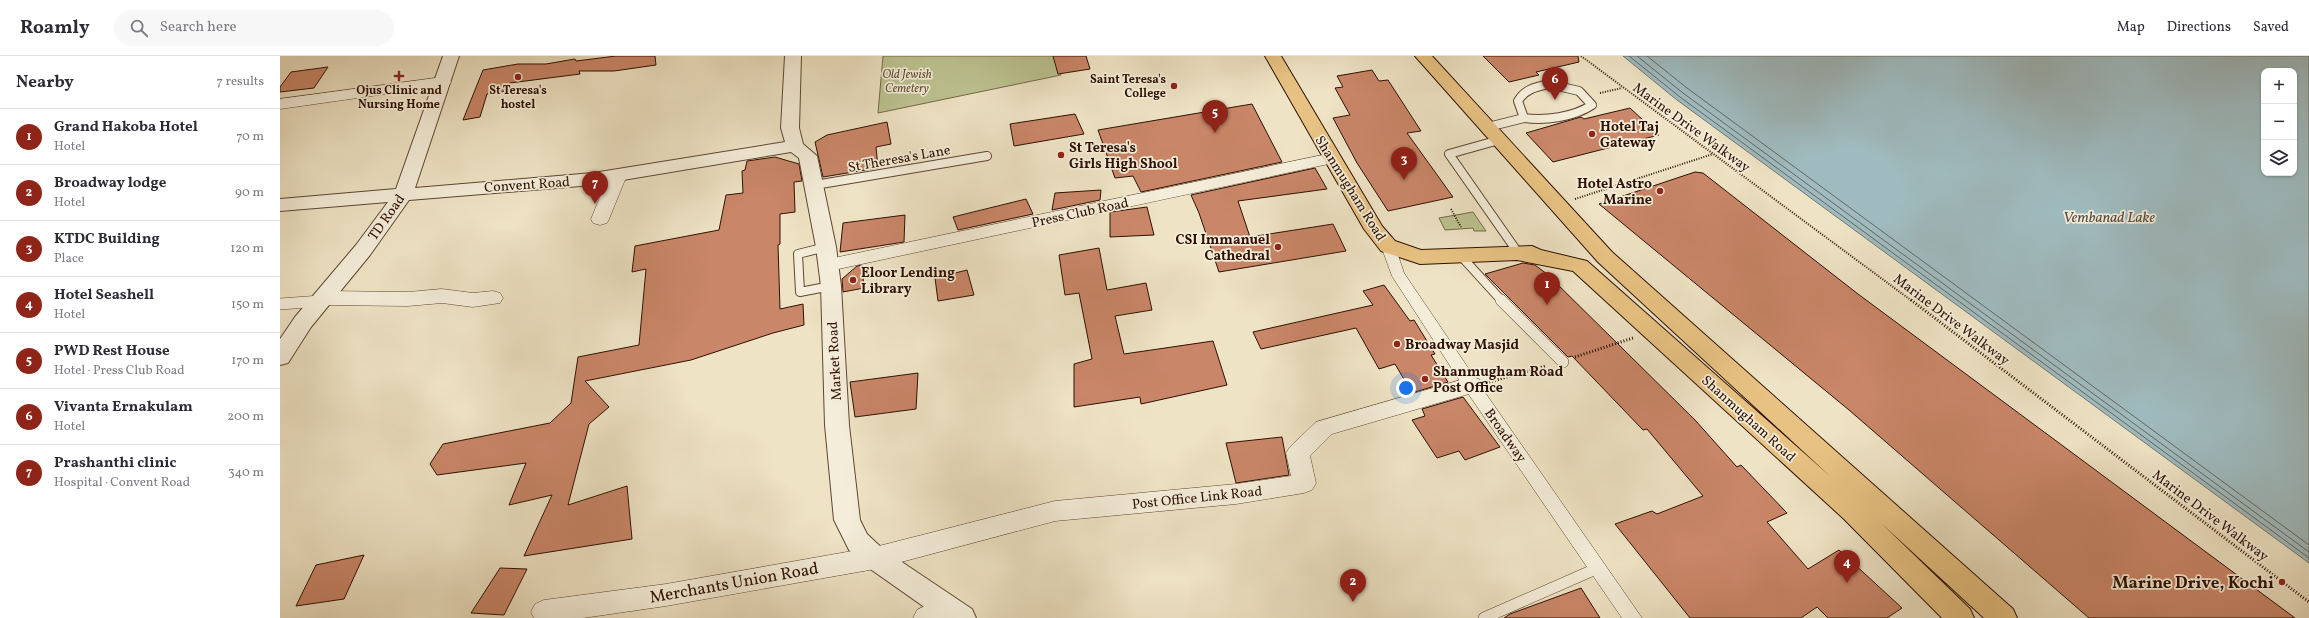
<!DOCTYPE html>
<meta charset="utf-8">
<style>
body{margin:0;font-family:Vollkorn,serif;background:#f7f7f7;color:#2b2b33}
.controls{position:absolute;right:12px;top:12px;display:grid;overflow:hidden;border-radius:8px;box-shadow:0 1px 3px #0004}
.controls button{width:36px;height:36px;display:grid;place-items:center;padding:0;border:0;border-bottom:1px solid #e1e1e2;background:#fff;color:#2b2b33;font:20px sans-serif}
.you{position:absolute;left:1126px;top:332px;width:14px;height:14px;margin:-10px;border:3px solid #fff;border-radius:50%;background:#1a73e8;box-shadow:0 0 0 6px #1a73e833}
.badge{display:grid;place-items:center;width:26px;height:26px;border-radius:50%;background:#8f2418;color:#fff;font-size:13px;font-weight:700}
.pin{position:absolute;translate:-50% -33px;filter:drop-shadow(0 1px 2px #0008)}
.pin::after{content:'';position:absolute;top:21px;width:14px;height:12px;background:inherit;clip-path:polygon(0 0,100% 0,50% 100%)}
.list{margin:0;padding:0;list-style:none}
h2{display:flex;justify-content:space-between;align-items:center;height:52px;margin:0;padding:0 16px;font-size:17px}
h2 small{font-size:13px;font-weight:400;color:#7c7c81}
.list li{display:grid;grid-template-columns:26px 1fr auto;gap:12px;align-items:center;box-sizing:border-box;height:56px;padding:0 16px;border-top:1px solid #e1e1e2}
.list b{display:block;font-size:15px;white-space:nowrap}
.list p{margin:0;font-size:13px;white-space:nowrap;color:#7c7c81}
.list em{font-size:13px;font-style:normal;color:#7c7c81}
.icon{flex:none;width:22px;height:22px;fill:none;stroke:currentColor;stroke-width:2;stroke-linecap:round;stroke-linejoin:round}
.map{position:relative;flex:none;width:2029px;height:562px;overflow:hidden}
header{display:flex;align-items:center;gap:24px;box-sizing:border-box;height:56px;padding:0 20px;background:#fff;border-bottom:1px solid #e1e1e2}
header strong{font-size:19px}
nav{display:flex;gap:22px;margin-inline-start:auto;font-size:14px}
.search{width:280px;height:36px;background:#f7f7f7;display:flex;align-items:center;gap:10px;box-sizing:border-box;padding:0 14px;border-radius:22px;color:#7c7c81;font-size:15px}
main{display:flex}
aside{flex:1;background:#fff}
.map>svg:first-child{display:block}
.green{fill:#bcc391;stroke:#756a4a}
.water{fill:#9fbbbf;stroke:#727774;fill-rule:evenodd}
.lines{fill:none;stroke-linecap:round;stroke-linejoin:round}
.shore{stroke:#666661;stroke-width:1}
.building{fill:#c98668;stroke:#2e1103}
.service-far1-casing{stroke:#5e4633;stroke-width:10}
.service-casing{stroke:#5e4633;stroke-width:12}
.pedestrian-casing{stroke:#5e4633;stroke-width:1}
.minor-casing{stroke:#5e4633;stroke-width:1}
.tertiary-casing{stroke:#5e4633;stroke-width:2}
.primary-casing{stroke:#2e1103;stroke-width:2}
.path-far1{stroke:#2e1103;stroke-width:2;stroke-dasharray:1 1.5;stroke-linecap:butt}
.path{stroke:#2e1103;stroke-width:3;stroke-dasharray:1 2;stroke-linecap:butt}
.service-far1{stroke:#f4edd9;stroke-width:8}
.service{stroke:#f4edd9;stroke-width:11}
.pedestrian{fill:#f4edd9;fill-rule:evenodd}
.minor{fill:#f4edd9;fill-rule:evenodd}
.tertiary{fill:#f4edd9;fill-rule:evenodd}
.primary{fill:#e7c282;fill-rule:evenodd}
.poi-dot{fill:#8f2418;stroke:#f4edd9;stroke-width:1.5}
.labels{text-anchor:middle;stroke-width:3.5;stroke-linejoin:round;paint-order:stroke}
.far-park-label{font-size:12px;font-style:italic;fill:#604f35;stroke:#f4edd9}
.far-poi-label{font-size:12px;font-weight:bold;fill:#2e1103;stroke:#f4edd9}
.poi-label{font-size:14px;font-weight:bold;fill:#2e1103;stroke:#f4edd9;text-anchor:start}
.street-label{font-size:14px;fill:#2e1103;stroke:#f4edd9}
.water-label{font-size:15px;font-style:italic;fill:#564c45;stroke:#f4edd9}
.near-street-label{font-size:17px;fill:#2e1103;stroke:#f4edd9}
.near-poi-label{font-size:17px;font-weight:bold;fill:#2e1103;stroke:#f4edd9;text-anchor:end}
</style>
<header>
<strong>Roamly</strong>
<div class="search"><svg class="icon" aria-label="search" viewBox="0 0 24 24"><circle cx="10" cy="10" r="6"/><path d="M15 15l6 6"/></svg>Search here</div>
<nav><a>Map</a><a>Directions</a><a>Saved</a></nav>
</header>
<main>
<aside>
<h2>Nearby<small>7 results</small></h2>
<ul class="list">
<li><span class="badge">1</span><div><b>Grand Hakoba Hotel</b><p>Hotel</p></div><em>70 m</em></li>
<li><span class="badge">2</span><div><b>Broadway lodge</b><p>Hotel</p></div><em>90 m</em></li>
<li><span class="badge">3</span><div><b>KTDC Building</b><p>Place</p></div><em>120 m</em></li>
<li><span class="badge">4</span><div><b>Hotel Seashell</b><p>Hotel</p></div><em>150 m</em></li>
<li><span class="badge">5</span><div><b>PWD Rest House</b><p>Hotel · Press Club Road</p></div><em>170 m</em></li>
<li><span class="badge">6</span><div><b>Vivanta Ernakulam</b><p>Hotel</p></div><em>200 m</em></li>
<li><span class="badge">7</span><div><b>Prashanthi clinic</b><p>Hospital · Convent Road</p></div><em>340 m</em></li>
</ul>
</aside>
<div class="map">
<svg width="2029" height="562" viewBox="0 0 2029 562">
<rect width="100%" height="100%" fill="#eee3c4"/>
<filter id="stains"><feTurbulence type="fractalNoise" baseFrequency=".005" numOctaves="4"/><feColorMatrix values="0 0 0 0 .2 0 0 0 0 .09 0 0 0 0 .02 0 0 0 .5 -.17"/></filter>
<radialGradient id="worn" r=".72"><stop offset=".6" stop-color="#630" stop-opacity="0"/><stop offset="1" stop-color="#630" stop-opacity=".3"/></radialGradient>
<!-- green -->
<g class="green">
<polygon points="603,0 773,0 781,19 598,57"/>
<polygon points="1193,156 1206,175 1194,175 1193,172 1165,174 1159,162"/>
</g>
<!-- water -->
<path class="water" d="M1343,0H2029V507L1397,44ZM1984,15H2014V117H1984Z"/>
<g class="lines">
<!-- shore -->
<g class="shore">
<polyline points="1349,0 1400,41 2029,502"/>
<polyline points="1357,0 1403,37 2029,496"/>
<polyline points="1367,0 1407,32 2029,489"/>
</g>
</g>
<!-- building -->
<g class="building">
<polygon points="336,0 375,0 376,9 334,15 299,15 300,18 230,27 227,35 207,38 200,61 183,64 203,14 238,8 266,8 295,3 296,5"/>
<polygon points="773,0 806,0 810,13 778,18"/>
<polygon points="1203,0 1298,0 1299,6 1256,16 1259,19 1229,26"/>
<polygon points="48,11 34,32 0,36 0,31 11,16"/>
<polygon points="1092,14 1099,25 1108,24 1141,75 1127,77 1173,141 1108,155 1077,107 1053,62 1070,59 1055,32 1063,31 1057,20"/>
<polygon points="972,48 1002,106 861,136 853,120 835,122 818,74"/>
<polygon points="1350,52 1379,79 1273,106 1246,77 1301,61 1304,63"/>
<polygon points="795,58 804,78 734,90 730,68"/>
<polygon points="607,66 611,88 596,91 598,112 543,121 535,86 547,79"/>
<polygon points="495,101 519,108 522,125 514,126 515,156 500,158 500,188 498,189 500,253 523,248 524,269 493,277 411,304 305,325 329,351 309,368 288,449 347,430 352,483 244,500 272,439 229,449 246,407 157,419 150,408 163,388 270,367 291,347 298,301 359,289 366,213 352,216 355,190 439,174 446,139 463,137 462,115 465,114 467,105"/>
<polygon points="1035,112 1047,133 958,145 970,181 1053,168 1066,195 939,216 919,157 911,139"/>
<polygon points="1415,116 1423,117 1578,238 2015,562 1809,562 1569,354 1319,148"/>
<polygon points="821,134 820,144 772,154 775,137"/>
<polygon points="746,143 753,158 678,174 673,161"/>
<polygon points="867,151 874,179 830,181 830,156"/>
<polygon points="625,159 624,186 560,196 563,167"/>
<polygon points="819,192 827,234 866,227 872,254 835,260 844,298 933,285 947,329 861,348 860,341 794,351 794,308 812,303 799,237 785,239 779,199"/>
<polygon points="1243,207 1255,209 1267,218 1415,364 1457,411 1461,409 1507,457 1487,466 1528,513 1559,494 1622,552 1607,562 1548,562 1537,551 1521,562 1410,562 1335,468 1372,455 1377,458 1423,440 1367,373 1363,374 1292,300 1288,301 1205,218"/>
<polygon points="582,209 584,232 563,236 562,223 577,210"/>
<polygon points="687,214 694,239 658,245 655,222"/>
<polygon points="1104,229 1130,265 1134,264 1155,298 1151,299 1168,326 1132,337 1115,308 1099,313 1076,272 981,293 973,276 1093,249 1083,235"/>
<polygon points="638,317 636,353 575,361 570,326"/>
<polygon points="1183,341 1220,391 1185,404 1179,395 1157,402 1132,364 1145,360 1142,353"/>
<polygon points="1002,381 1009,419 956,427 946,387"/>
<polygon points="84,499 64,543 16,550 36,509"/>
<polygon points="220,512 247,513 224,559 191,557"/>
<polygon points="1301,532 1320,562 1224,562 1230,558"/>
</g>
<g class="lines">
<!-- service-far1 casing -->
<g class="service-far1-casing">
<g id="service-far1">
<path d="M1269,28L1299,35L1312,49C1294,61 1265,65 1244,62L1238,45C1245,33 1256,31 1269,28Z"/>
<polyline points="1208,71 1244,62"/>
<polyline points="1219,84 1169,98 1239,198"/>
<polyline points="535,129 707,100"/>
<polyline points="546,191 518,198 520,236 551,230"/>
<polyline points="1181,200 1222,245"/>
<polyline points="35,245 41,245"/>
</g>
</g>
<!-- service casing -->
<g class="service-casing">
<g id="service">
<polyline points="1221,244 1283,306"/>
<polyline points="0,248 41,245"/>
<polyline points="1204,562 1318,512"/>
</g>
</g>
<!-- pedestrian casing -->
<g class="pedestrian-casing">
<polygon id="pedestrian" points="1108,186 1115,190 1124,217 1197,325 1362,562 1342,562 1185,333 1112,220 1101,190"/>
</g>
<!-- minor casing -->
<g class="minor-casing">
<g id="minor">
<polygon points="163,21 169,23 171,26 169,29 0,53 0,43"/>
<polygon points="1052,97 1058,98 1061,102 1058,106 549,215 542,214 539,209 542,204 549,203"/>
<polygon points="338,114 344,115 347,119 329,163 327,167 320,169 313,167 311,163 329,119 332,115"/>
<polygon points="162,233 193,237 213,235 220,237 223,242 220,247 193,251 162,247 128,250 43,249 36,247 33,242 36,237 43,235 128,236"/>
<polygon points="1191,321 1199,323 1202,329 1199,335 1052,378 1030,400 1036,427 1032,434 1024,437 956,448 775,465 595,513 386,550 303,562 254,562 251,556 255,548 264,544 386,528 595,491 775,445 956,428 1011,420 1006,397 1010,391 1036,366"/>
<polygon points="664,540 673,543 677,551 673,559 669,562 633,562 637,554"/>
</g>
</g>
<!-- tertiary casing -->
<g class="tertiary-casing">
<polygon id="tertiary" points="163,0 179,0 135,132 313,117 505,86 501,72 505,0 521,0 519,72 523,88 537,100 556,191 561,230 569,369 580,464 587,478 604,494 692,553 696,562 660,562 586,510 569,494 554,464 545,369 541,230 536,191 519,102 511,96 313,129 129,144 90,199 31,271 8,307 0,309 0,283 15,261 76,189 108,146 0,155 0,143 116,133"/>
</g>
<!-- primary casing -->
<g class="primary-casing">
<polygon id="primary" points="985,0 1001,0 1102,170 1115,185 1141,194 1252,190 1261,194 1307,205 1551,421 1318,206 1135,0 1152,0 1332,196 1733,553 1737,562 1704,562 1600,466 1690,553 1694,562 1662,562 1564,463 1293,215 1237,204 1140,208 1101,195 1084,173"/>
</g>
<!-- path-far1 -->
<g class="path-far1">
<polyline points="1301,0 1632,245"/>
<polyline points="1320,37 1342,32"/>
<polyline points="1295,143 1433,98"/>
<polyline points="1171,153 1181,171"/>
</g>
<!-- path -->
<g class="path">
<polyline points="1631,244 2029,546"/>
<polyline points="1295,301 1353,282"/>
<polyline points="1209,326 1266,310"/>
</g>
<!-- service-far1 -->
<use href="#service-far1" class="service-far1"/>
<!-- service -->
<use href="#service" class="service"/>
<!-- pedestrian -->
<use href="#pedestrian" class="pedestrian"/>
<!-- minor -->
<use href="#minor" class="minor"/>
<!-- tertiary -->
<use href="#tertiary" class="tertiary"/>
<!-- primary -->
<use href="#primary" class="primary"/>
</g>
<!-- markers -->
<g class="poi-dot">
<path d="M117 14h4v4h4v4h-4v4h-4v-4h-4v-4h4z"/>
<circle cx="238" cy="21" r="4"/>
<circle cx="894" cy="30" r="4"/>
<circle cx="1312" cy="78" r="4"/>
<circle cx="781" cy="99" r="4"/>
<circle cx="1380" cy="135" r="4"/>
<circle cx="998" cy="191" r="4"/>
<circle cx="573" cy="224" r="4"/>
<circle cx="1117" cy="288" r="4"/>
<circle cx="1145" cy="323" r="4"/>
<circle cx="2002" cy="526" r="4"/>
</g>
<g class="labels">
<!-- far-park labels -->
<g class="far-park-label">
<text x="627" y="22">Old Jewish<tspan x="627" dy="14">Cemetery</tspan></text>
</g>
<!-- far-poi labels -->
<g class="far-poi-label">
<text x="886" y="27" text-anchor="end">Saint Teresa's<tspan x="886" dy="14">College</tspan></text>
<text x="119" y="38">Ojus Clinic and<tspan x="119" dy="14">Nursing Home</tspan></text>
<text x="238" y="38">St Teresa's<tspan x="238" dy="14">hostel</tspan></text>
</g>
<!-- poi labels -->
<g class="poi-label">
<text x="1320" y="75">Hotel Taj<tspan x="1320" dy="16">Gateway</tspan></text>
<text x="789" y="96">St Teresa's<tspan x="789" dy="16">Girls High Shool</tspan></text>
<text x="1372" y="132" text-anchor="end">Hotel Astro<tspan x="1372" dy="16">Marine</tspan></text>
<text x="990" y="188" text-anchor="end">CSI Immanuel<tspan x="990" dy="16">Cathedral</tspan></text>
<text x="581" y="221">Eloor Lending<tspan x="581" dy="16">Library</tspan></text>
<text x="1125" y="293">Broadway Masjid</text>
<text x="1153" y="320">Shanmugham Road<tspan x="1153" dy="16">Post Office</tspan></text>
</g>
<!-- street labels -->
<g class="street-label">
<text transform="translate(1412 71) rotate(36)" y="5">Marine Drive Walkway</text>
<text transform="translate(619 102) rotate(-10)" y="5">St Theresa's Lane</text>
<text transform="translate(247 128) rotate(-4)" y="5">Convent Road</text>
<text transform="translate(1071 132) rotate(58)" y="5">Shanmugham Road</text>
<text transform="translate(800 156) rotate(-12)" y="5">Press Club Road</text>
<text transform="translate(106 161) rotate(-55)" y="5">TD Road</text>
<text transform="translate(1672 263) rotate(37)" y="5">Marine Drive Walkway</text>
<text transform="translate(554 305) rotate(-93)" y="5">Market Road</text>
<text transform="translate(1469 362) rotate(42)" y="5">Shanmugham Road</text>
<text transform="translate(1226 379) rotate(55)" y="5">Broadway</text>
<text transform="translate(917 441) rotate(-6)" y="5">Post Office Link Road</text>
<text transform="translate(1931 459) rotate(37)" y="5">Marine Drive Walkway</text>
</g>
<!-- water labels -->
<g class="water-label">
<text x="1829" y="166">Vembanad Lake</text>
</g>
<!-- near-street labels -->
<g class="near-street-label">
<text transform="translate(454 526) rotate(-10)" y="6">Merchants Union Road</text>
</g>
<!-- near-poi labels -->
<g class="near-poi-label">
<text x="1994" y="532">Marine Drive, Kochi</text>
</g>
</g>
<rect width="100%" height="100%" filter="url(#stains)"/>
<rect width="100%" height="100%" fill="url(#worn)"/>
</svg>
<div class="controls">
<button>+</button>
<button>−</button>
<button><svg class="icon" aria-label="layers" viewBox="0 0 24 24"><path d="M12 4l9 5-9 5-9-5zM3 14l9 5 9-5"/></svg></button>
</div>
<div class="you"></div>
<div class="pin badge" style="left:1267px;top:249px">1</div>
<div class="pin badge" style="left:1073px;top:546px">2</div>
<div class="pin badge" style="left:1124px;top:124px">3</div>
<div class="pin badge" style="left:1567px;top:527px">4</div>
<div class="pin badge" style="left:935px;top:77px">5</div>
<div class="pin badge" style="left:1275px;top:44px">6</div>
<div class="pin badge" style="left:315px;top:148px">7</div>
</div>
</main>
